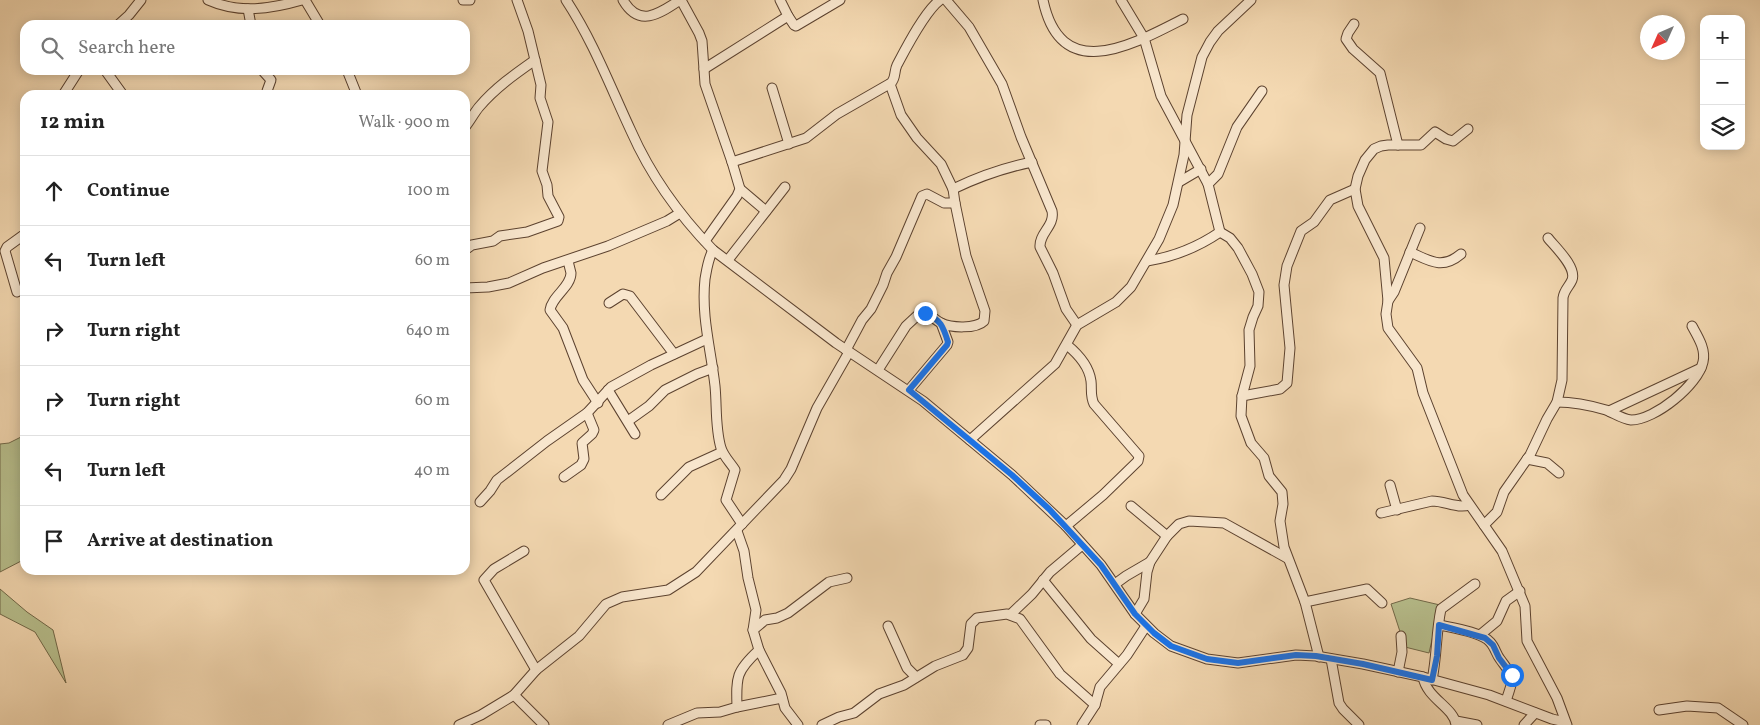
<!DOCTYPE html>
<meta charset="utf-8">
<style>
body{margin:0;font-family:Vollkorn,serif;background:#f2f2f2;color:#222}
.controls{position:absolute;right:15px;top:15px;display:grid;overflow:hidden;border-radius:10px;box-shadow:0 2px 12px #0003}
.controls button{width:45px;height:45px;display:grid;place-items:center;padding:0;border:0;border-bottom:1px solid #e0e0e0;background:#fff;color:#222;font:25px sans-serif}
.compass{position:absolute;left:1640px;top:15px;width:45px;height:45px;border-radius:50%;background:#fff;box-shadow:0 2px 12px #0003;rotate:225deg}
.stop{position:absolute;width:15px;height:15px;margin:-11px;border:4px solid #1a73e8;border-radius:50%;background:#fff}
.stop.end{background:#1a73e8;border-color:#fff;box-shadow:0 1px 5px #0008}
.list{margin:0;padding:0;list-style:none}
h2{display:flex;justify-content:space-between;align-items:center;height:65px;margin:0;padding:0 20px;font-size:21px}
h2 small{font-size:16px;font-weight:400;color:#767676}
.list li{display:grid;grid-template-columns:32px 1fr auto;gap:15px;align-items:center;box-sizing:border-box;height:70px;padding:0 20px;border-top:1px solid #e0e0e0}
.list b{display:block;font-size:19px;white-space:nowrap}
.list em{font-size:16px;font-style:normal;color:#767676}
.icon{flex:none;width:28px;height:28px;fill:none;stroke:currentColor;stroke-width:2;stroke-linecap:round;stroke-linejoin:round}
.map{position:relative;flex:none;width:1760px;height:725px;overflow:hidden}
.search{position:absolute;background:#fff;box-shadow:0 2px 12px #0003;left:20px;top:20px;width:450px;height:55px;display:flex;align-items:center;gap:12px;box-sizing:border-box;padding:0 18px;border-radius:15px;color:#767676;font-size:19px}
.panel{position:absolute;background:#fff;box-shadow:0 2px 12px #0003;left:20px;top:90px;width:450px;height:485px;border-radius:15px}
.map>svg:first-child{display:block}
.green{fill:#b8c08e;stroke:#716848}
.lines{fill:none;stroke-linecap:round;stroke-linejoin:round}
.minor-casing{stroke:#5c422f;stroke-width:11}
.minor{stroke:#f8e6cd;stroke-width:9}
.route{stroke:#1a73e8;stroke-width:6}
</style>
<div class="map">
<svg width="1760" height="725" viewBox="0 0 1760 725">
<rect width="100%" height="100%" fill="#f4d9b2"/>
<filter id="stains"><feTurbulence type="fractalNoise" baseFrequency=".004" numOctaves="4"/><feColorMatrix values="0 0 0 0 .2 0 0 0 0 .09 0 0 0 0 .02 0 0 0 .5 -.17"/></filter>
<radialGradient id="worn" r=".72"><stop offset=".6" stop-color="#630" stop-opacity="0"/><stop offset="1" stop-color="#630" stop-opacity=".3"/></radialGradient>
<!-- green -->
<g class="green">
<polygon points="25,435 25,559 0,572 0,444 9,443"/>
<polygon points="0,589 27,612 53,630 66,683 35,632 0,614"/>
<polygon points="1410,598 1440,605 1429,653 1405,647 1391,604"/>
</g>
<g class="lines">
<!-- minor casing -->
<g class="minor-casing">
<g id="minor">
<path d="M208,0C239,14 271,9 302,0"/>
<polyline points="305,0 320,25"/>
<polyline points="463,0 470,0"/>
<path d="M566,0C593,41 610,86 631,131C650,174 680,216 713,250L836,343L923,401L1012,475L1066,526L1101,565L1135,614L1154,633L1171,646L1207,659L1238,663L1296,655L1316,656L1363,664L1423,677L1489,695L1552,719L1565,722"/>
<path d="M623,0C639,28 659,14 680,0"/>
<polyline points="681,0 699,33 702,41 705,84 732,162 740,189 737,196 705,241"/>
<path d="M946,0L969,27L1002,84L1021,137L1052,211C1055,226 1039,233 1040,247L1053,273L1066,309L1077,325"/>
<path d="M1043,0C1061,85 1132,45 1183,19"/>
<polyline points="1121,0 1144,38 1161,96 1208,184 1220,232"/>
<polyline points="248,9 251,25"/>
<polyline points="788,16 794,25 796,26 840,0"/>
<polyline points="1354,24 1348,33 1346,39 1353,49 1380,73 1398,145"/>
<polyline points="118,25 129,15 141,0"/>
<polyline points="704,69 788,16 780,0"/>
<polyline points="105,70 123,95"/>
<polyline points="262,70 271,80 267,91"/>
<polyline points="347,70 357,95"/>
<polyline points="890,84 901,115 917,138 941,164 953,189"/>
<polyline points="772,88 789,144"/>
<polyline points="63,95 79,70"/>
<path d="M465,127C470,121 474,113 479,107C495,88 515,74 535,60"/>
<polyline points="1468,129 1453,141 1446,139 1435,132 1421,145 1388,145 1381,146 1374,149 1365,160 1358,176 1355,189 1358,206 1384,258 1388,301 1386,314 1388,328 1417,368 1423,393 1463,495 1502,551 1525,606 1527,641 1557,698 1567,725"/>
<path d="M732,162L806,138L837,114L891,83C896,78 894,71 897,65C906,48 925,11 940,0"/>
<polyline points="1179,182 1201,169"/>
<polyline points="1208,184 1218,174 1237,127 1262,91"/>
<polyline points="740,189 766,211"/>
<polyline points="1220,232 1230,238 1238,248 1252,274 1259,292 1258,306 1253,317 1249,330 1250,366 1242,396 1241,416 1251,443 1264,458 1269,476 1282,492 1283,504 1280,521 1284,547 1305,602 1319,657"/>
<polyline points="465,250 472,245 493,241 500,236 527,232 558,221 559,217 548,196 547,185 542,171 548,122 540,98 541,85 528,31 517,0"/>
<path d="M713,250C708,259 707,268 705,279C701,316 711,350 715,386C717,406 715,428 721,448C724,457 730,462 735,470L726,500L742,524"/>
<path d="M1410,252C1430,261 1442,270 1461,254"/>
<polyline points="728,260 785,187"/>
<path d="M568,261C569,265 570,269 571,273C571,287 552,296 550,310L563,328L583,380L598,403"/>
<path d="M1147,261C1173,257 1198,247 1220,232"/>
<polyline points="465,288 488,287 509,283 543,268 608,246 667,221 680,213"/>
<polyline points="17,292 5,251 7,247 25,234"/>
<polyline points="1388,301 1394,292 1420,228"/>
<polyline points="609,303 623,294 630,296 674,354"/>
<path d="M846,350L862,320L871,309L883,285L887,273L896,257L922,196L927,194L944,203H955L953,189C980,176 1003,168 1032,162"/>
<path d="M878,370L906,326L920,313C931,313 933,319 941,323C951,328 976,329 984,321L985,311L966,256L955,203"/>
<polyline points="608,390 635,434"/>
<polyline points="909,390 947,345 948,342 941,323"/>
<polyline points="1242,396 1280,389 1287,383 1290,348 1284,285 1287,266 1301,231 1314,222 1330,200 1355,189"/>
<path d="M1557,402C1575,402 1589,405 1606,410C1614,413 1622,419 1631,420C1655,420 1698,385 1703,362C1706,349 1698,337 1692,326"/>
<polyline points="1609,411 1701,368"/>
<polyline points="628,421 649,406 665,390 697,374 713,368"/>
<polyline points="970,440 1055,364 1077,325 1116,302 1131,287 1159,239 1173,205 1184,155 1187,115 1202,57 1210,42 1218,31 1251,0"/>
<polyline points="1527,459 1547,463 1559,473"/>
<polyline points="564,477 581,465 584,459 582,443 592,434 594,430 587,413"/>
<polyline points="1390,485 1397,510"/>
<polyline points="661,495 689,467 722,452"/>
<polyline points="480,502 490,491 497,480 547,441 587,413 611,387 651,365 707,339"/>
<polyline points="1131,506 1167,536"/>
<path d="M1381,513L1432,501C1445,501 1458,509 1469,505"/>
<path d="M1484,525L1497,512L1504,492L1530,455L1547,419L1557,402L1562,380L1563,298C1564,290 1569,287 1572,280C1577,267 1555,247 1548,238"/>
<path d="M1066,526L1103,495L1138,461L1139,456L1094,404C1090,396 1092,389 1091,381C1089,366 1078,354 1067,345"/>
<polyline points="524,551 494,569 484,580 536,670"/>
<polyline points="1043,580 1091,639 1119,664"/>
<polyline points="1115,584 1126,576 1150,562"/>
<polyline points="1305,602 1367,589 1382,603"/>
<polyline points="1011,614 1032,594 1050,572 1082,545"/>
<polyline points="1135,614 1144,599 1147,572 1150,562 1167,536 1179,524 1189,521 1224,523 1287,558"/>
<path d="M1439,625C1453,628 1481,632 1490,642C1495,647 1496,654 1500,659C1516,681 1514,675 1506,701"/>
<polyline points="888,626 907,668 916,677"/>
<polyline points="753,630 765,620 777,618 788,613 829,582 847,578"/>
<polyline points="1480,635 1497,621 1506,601 1520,591"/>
<polyline points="759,650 781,693 785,708 798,725"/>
<polyline points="1331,659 1339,703 1343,709 1359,725"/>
<polyline points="1398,672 1402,652 1401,636"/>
<path d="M1423,677C1427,699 1454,707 1456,725"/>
<path d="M1432,680C1437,656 1436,632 1441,609L1475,584"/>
<polyline points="514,695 544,725"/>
<polyline points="737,707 782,698"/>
<polyline points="1659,710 1687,706 1718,708 1743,725"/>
<polyline points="1456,721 1477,725"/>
<polyline points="459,725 481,715 514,695 536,670 579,636 606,604 622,597 668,590 696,572 784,480 791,469 817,408 849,352"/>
<path d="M668,725L697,713L720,712L737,707C736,677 736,671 759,650L753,630L756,610L748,578L744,551L737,531"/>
<polyline points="822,725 839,717 854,713 879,694 904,685 935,666 963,655 968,648 971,624 977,618 1007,614 1020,619 1060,674 1095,705"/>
<polyline points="1040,725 1046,725"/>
<polyline points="1082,725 1095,705 1100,687 1127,655 1146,626"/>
<polyline points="1524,725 1535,713"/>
</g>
</g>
<!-- minor -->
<use href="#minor" class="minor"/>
</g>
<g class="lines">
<!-- route -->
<path class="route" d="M925,313C941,320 943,326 948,342L947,345L909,390L1012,475L1049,509L1101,565L1135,614L1154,633L1171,646L1207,659L1238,663L1296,655L1316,656L1363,664L1432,680L1437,656L1439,625L1485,638L1493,645L1499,658L1512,675"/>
</g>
<rect width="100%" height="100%" filter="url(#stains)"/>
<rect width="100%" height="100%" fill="url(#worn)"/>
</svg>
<div class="controls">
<button>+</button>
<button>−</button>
<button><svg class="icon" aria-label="layers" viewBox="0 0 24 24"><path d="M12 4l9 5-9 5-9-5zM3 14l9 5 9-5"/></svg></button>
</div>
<svg class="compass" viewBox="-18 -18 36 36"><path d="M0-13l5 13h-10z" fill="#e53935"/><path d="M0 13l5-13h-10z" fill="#767676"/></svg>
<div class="stop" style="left:1512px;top:675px"></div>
<div class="stop end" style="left:925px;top:313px"></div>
<div class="search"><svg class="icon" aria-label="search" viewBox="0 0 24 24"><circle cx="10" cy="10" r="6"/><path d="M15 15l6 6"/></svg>Search here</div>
<section class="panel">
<h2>12 min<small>Walk · 900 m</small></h2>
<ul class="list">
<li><svg class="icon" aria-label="ahead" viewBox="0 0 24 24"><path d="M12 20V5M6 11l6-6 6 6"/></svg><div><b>Continue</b></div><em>100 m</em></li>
<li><svg class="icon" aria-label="left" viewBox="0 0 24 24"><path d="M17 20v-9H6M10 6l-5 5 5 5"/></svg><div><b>Turn left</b></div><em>60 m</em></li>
<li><svg class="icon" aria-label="right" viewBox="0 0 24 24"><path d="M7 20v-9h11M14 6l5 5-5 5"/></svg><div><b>Turn right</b></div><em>640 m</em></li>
<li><svg class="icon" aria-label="right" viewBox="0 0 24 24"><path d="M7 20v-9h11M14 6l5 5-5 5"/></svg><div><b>Turn right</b></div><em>60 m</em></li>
<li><svg class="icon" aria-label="left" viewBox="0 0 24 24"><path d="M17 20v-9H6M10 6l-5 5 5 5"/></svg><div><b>Turn left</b></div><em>40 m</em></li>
<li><svg class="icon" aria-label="arrive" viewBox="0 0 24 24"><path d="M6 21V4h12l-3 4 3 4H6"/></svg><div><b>Arrive at destination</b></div></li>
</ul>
</section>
</div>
